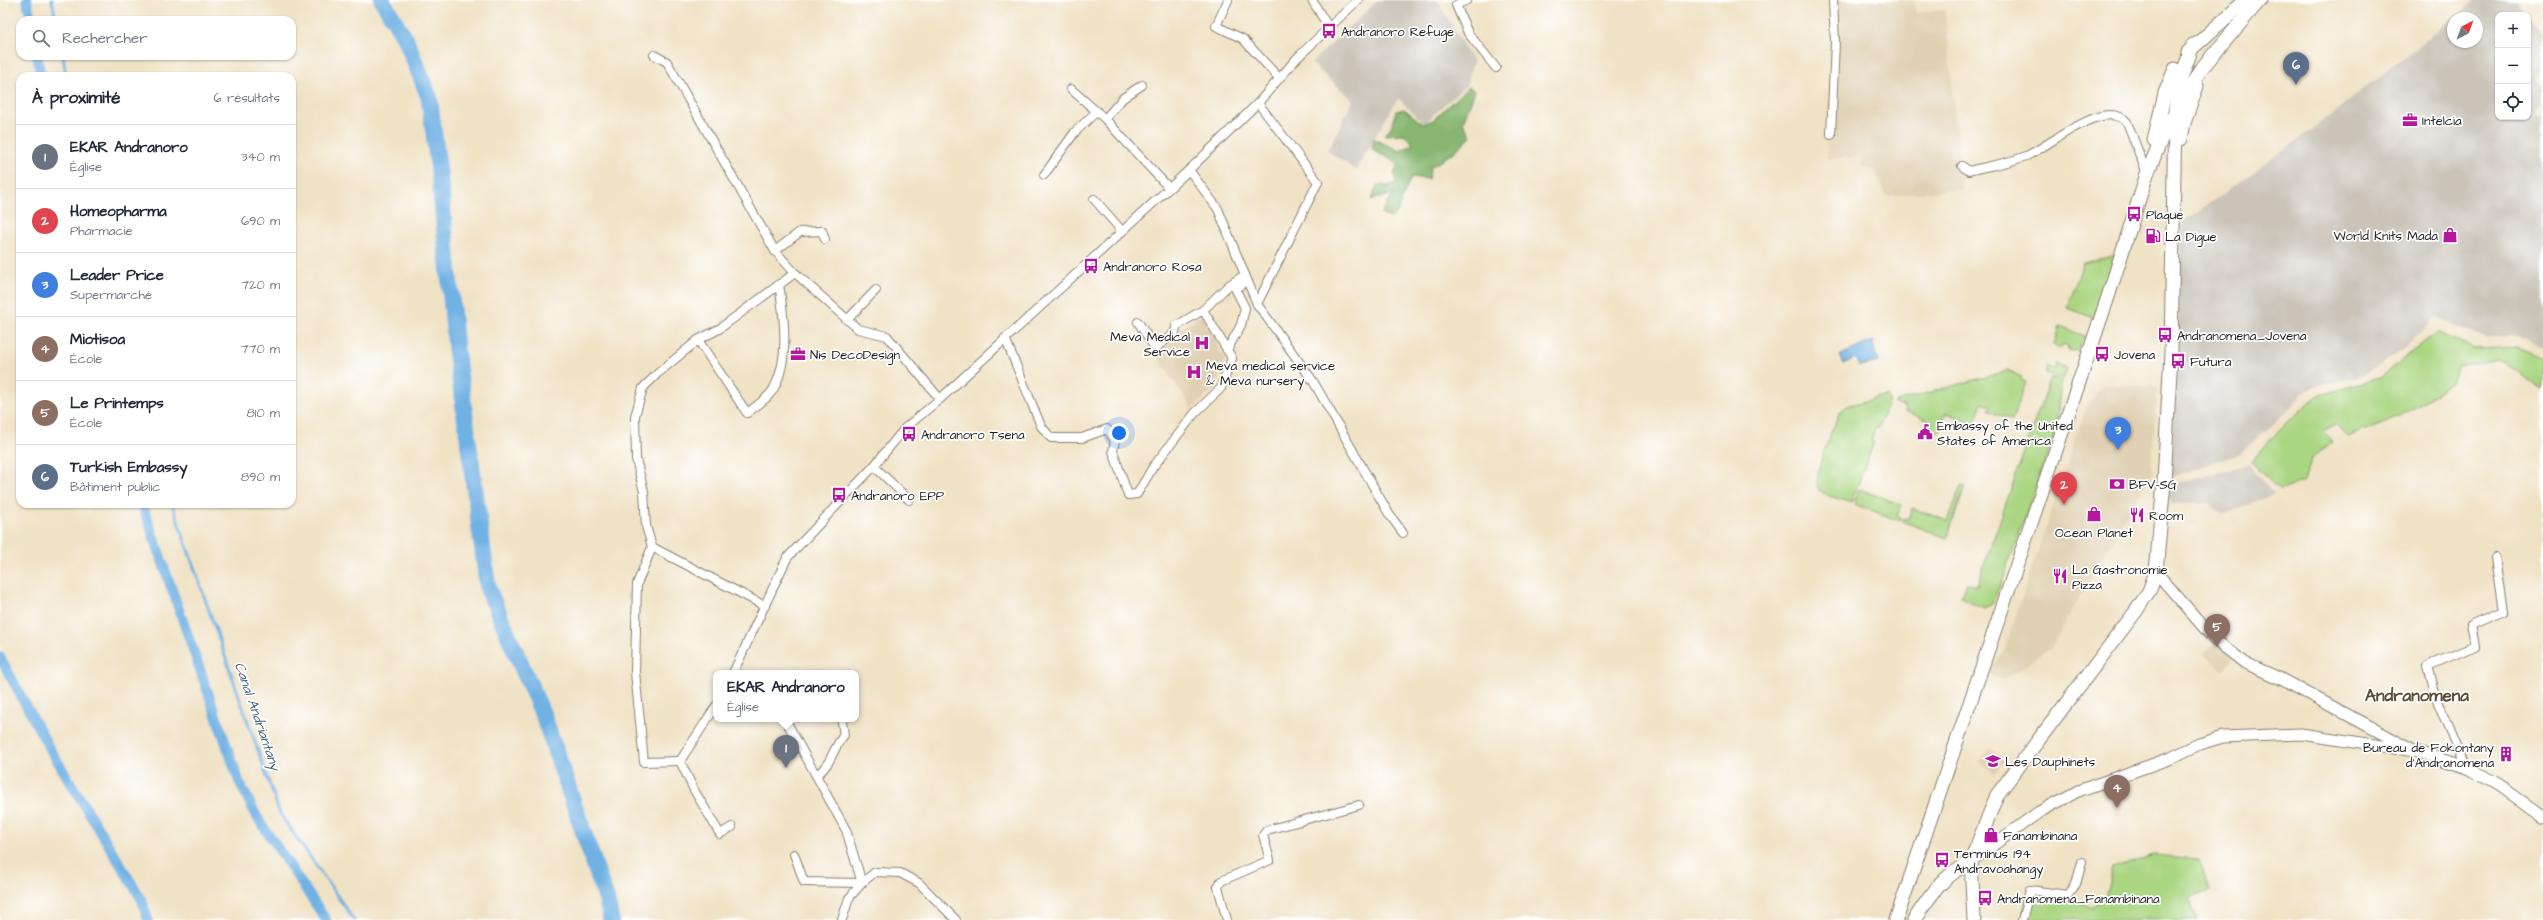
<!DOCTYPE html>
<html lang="fr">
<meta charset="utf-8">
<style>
body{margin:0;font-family:"Architects Daughter",sans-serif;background:#f2f2f3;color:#1f2937}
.controls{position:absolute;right:12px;top:12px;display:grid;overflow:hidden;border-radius:8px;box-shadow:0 1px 3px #0004}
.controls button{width:36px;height:36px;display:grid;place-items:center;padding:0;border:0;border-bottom:1px solid #e0e1e3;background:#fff;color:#1f2937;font:20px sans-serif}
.compass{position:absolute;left:2447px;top:12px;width:36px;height:36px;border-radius:50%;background:#fff;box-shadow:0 1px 3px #0004;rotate:41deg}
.you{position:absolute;left:1119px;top:433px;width:14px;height:14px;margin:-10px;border:3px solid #fff;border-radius:50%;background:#1a73e8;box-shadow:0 0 0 6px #1a73e833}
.badge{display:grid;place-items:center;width:26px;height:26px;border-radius:50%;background:#b5179e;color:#fff;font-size:13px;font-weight:700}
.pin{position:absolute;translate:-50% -33px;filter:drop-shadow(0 1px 2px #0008)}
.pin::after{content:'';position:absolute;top:21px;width:14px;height:12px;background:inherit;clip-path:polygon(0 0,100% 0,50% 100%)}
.popup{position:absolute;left:713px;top:670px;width:146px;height:52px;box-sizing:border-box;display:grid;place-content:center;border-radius:8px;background:#fff;filter:drop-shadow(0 1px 3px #0005);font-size:13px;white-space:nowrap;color:#747a83}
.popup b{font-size:15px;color:#1f2937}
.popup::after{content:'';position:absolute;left:50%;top:100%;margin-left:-8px;border:8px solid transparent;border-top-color:#fff}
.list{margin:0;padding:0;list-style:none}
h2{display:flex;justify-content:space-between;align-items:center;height:52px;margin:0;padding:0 16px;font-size:17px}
h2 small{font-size:13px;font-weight:400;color:#747a83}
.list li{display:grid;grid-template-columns:26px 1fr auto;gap:12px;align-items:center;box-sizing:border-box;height:64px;padding:0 16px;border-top:1px solid #e0e1e3}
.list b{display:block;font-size:15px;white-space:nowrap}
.list p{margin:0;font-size:13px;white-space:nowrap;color:#747a83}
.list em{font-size:13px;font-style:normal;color:#747a83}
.icon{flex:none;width:22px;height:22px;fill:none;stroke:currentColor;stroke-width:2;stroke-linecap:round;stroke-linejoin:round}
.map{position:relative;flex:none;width:2543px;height:920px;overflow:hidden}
.search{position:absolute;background:#fff;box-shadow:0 1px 3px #0004;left:16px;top:16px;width:280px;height:44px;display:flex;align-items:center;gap:10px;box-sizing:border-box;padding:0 14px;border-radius:12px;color:#747a83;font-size:15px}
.panel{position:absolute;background:#fff;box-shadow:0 1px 3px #0004;left:16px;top:72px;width:280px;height:436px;border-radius:12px}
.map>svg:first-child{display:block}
.built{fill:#e0d1b4}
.industrial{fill:#c9c3b8;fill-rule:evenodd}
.green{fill:#aad581;stroke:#63784e}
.forest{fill:#87b66f;stroke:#526946}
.water{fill:#6fb1e4;stroke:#466680}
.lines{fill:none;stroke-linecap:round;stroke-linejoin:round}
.stream{stroke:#6fb1e4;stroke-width:3}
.canal{stroke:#6fb1e4;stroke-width:10}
.river{stroke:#6fb1e4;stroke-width:17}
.street-casing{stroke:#867f70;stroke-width:10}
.secondary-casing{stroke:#867f70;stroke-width:13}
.primary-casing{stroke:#867f70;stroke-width:15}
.street{stroke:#fff;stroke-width:8}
.secondary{stroke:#fff;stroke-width:11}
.primary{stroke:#fff;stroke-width:13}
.labels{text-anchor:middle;stroke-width:3.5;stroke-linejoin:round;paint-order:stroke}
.poi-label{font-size:13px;fill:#1c1c1c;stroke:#fff;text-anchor:start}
.water-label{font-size:14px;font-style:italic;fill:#415f76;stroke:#fff}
.district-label{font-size:17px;font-weight:bold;fill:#5a4a36;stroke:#fff}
</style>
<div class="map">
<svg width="2543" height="920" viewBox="0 0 2543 920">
<rect width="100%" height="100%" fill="#fff"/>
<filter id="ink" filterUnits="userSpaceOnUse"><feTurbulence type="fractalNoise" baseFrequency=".025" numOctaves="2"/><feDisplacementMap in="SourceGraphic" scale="8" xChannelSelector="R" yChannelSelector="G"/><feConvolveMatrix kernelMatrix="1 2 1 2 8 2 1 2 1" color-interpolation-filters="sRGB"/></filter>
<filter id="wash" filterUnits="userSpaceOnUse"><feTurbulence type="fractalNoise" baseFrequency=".012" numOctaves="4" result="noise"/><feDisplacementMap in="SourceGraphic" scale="16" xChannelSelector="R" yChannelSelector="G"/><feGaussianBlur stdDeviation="0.9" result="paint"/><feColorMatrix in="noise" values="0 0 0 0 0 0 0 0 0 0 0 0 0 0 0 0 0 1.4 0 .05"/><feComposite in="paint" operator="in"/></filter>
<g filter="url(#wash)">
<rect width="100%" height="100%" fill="#f0e2c5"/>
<!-- built -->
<g class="built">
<polygon points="1833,0 1914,0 1916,13 1945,10 1962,189 1886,196 1875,171 1862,167 1861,156 1827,159"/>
<polygon points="1202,314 1217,343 1219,351 1226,357 1216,387 1192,409 1155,353 1179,335 1180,329"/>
<polygon points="2104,384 2157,387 2151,479 2147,480 2050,648 2004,680 1992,676 1988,672 2002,654 2007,641 2086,408"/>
<polygon points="2216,639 2235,656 2223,671 2204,655"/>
<polygon points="1991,748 2005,760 1994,774 1980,761"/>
<polygon points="2115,800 2123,801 2120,816 2112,814"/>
</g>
<!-- industrial -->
<g class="industrial">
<polygon points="1378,0 1437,0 1473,62 1466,85 1424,123 1398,98 1356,170 1327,151 1353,100 1311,63"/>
<path d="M2476,0H2517L2543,34V72L2536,78L2543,88V100L2535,113L2543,117V347L2512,334L2487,339L2436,317L2406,347L2361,377L2327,383L2303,392L2286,413L2239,454L2171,477L2182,223L2312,130L2453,18V42H2477V18H2453ZM2498,15H2528V117H2498Z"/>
<polygon points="2248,464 2274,494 2222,515 2209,502 2170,504 2166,486"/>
</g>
<!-- green -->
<g class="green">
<polygon points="2116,255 2094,318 2067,308 2083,263"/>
<polygon points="2060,327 2085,336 2077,351 2067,350 2068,346 2063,344 2061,348 2054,345"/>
<polygon points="2437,332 2474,349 2517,347 2543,358 2543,389 2499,359 2457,367 2452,384 2399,416 2348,437 2335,424 2322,431 2333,442 2313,456 2304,481 2280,491 2251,462 2280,429 2317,396 2379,378"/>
<polygon points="2056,363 2067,368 2063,379 2045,374 2047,367 2054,369"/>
<polygon points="2007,371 2022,377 2021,380 2026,382 2012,420 1989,411 1991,406 1982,403 1974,423 1946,413 1939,433 1929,430 1932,422 1904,411 1905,407 1894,404 1895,402"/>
<polygon points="2050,378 2062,382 2059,398 2056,430 2003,579 1992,604 1984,608 1968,601 1961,596 1966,583 1977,586"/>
<path d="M1887,395L1889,400L1878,429L1875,428L1871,441L1874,442L1851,503C1842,499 1826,497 1819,490C1810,479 1834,427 1839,413L1847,406Z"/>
<polygon points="1961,486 1965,487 1947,538 1902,521 1903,519 1908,520 1912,508 1948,521"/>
<polygon points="1859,489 1902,505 1897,516 1901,518 1900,521 1854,504"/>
<polygon points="2154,855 2198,859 2211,891 2189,898 2197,920 2022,920 2029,892 2061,896 2091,908 2105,897 2113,868"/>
</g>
<!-- forest -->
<polygon class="forest" points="1468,87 1475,91 1463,122 1471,136 1454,152 1431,167 1428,179 1411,177 1397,213 1391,218 1380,214 1394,194 1372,200 1377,185 1387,186 1396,183 1394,174 1398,163 1372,150 1374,139 1400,151 1413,144 1404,134 1384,135 1391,127 1396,111 1404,109 1423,124 1433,120"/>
<!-- water -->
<polygon class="water" points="1872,341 1878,362 1859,366 1855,358 1843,364 1839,356"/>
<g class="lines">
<!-- stream -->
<g class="stream">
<polyline points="52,0 56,20"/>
<polyline points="63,56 66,76"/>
<polyline points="172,504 280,814 354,920"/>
</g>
<!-- canal -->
<g class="canal">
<polyline points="27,0 31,20"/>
<polyline points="37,56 41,76"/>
<polyline points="142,504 239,781 257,817 326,920"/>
<polyline points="0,657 47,744 142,900 148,920"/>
</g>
<!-- river -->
<polyline class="river" points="382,0 406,40 429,97 439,172 456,349 488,589 544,717 607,901 611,920"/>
</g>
</g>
<g filter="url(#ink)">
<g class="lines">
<!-- street casing -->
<g class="street-casing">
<g id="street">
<polyline points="1228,0 1216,26 1243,39 1279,78"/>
<polyline points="1312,0 1329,28"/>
<polyline points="1467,0 1456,5 1468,33 1496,68"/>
<polyline points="654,55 667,62 775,251 795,273 858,329 887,336 940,399"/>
<polyline points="1071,89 1105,119 1168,187"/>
<polyline points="1105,119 1123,98 1142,85"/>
<polyline points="1831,135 1835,42 1833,0"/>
<path d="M1962,166L1969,171C1988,166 2009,163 2026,156C2049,147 2104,97 2127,122L2147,174"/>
<polyline points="1189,170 1218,209 1257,304 1313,381 1389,514 1403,533"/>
<polyline points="1044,175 1075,132 1097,111"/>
<polyline points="1094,199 1122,231"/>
<polyline points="775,251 800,232 822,231 825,239"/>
<polyline points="1257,304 1318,182 1258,103"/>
<polyline points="847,320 876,290"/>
<polyline points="1138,322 1155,348 1175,333 1176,326 1203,310 1229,285 1245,275"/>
<polyline points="1005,338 1041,426 1051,438 1082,438 1107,429 1115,441 1113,451 1128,495 1137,494 1153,467 1195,413 1221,388 1232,358 1203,310"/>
<path d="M698,340L747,413C756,406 769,398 774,388C790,358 784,316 779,284"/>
<polyline points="1227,350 1241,325 1245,308 1235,288 1242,285 1245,275"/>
<polyline points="874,466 909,500"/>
<polyline points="652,547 765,606"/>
<polyline points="733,673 787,558 874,466 905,428 940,399 1189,170 1258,103 1298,57 1358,0"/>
<polyline points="716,706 680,761 694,790 720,834 732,827"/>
<polyline points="785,719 846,830 862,883 849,898 842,920"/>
<polyline points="680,761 644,762 635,672 637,584 652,547 646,526 644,492 636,459 635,416 643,388 657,374 698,340 719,329 795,273"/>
<polyline points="2465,767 2438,703 2428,666 2475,646 2471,625 2503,611 2495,558"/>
<path d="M817,775C833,762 831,751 844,735L842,722"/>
<polyline points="794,854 804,882 862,883 875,872 900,873 919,883 956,920"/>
<polyline points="1227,920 1218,887 1221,881 1270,860 1263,835 1267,830 1359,805"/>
<polyline points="2022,920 2030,890 2068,895 2076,884 2082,862"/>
</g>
</g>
<!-- secondary casing -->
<g class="secondary-casing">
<g id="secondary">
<polyline points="2156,572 2214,639 2245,663 2281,679 2409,748"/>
<polyline points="1971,861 2039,812 2078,791 2171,758 2199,744 2223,737 2301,734 2415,751 2465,767 2494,781 2543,817"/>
</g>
</g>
<!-- primary casing -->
<g class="primary-casing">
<g id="primary">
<polyline points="2188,52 2246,0"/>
<polyline points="2181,139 2184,123 2197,86"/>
<polyline points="2154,140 2165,93 2175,69"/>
<polyline points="1896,920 2108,297 2147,174 2165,130 2201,69 2260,0"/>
<path d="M1914,920C1933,892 1941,878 1971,861"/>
<polyline points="1974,920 1971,861 1997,795 2136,611 2149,591 2156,572 2164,482 2171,353 2175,111 2178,86 2193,45"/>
</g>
</g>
<!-- street -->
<use href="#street" class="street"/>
<!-- secondary -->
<use href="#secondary" class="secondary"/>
<!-- primary -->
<use href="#primary" class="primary"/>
</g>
</g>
<!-- icons -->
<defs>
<g id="bus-bare" transform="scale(1.2)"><path d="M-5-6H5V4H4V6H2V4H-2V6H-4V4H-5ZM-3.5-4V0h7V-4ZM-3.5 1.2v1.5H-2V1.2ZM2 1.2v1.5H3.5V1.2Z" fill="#b5179e" stroke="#fff" stroke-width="2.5" paint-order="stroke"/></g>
<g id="office-bare" transform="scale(1.2)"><path d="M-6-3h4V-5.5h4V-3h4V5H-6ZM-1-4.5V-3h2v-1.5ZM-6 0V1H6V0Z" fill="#b5179e" stroke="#fff" stroke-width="2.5" paint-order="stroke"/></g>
<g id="shop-bare" transform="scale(1.2)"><path d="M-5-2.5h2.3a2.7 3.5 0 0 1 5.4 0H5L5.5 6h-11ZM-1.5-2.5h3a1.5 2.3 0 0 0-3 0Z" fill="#b5179e" stroke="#fff" stroke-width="2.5" paint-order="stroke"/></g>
<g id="fuel-bare" transform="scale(1.2)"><path d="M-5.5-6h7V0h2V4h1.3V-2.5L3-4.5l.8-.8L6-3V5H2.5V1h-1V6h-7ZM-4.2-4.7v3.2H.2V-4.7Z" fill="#b5179e" stroke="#fff" stroke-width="2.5" paint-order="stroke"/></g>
<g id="hospital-bare" transform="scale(1.2)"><path d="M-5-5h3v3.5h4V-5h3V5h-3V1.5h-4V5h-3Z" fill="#b5179e" stroke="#fff" stroke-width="2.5" paint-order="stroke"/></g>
<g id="civic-bare" transform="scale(1.2)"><path d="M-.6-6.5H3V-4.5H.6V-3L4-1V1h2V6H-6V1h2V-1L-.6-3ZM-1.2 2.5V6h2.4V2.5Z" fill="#b5179e" stroke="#fff" stroke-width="2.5" paint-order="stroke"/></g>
<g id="bank-bare" transform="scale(1.2)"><path d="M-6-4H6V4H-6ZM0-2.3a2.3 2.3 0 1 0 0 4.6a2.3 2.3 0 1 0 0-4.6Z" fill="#b5179e" stroke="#fff" stroke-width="2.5" paint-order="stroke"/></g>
<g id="restaurant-bare" transform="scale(1.2)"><path d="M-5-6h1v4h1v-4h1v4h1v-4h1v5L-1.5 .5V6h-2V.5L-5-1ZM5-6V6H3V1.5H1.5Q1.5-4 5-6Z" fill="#b5179e" stroke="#fff" stroke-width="2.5" paint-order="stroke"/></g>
<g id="building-bare" transform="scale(1.2)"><path d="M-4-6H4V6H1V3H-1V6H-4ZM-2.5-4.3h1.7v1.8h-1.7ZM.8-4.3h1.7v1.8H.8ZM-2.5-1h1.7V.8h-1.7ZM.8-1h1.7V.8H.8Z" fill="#b5179e" stroke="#fff" stroke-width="2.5" paint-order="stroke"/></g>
<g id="school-bare" transform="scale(1.2)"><path d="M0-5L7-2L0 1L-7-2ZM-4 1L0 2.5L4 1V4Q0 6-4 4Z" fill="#b5179e" stroke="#fff" stroke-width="2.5" paint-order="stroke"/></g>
</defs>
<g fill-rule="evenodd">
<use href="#bus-bare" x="1329" y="31"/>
<use href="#office-bare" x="2410" y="120"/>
<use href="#bus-bare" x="2134" y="214"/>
<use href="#shop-bare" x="2450" y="235"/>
<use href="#fuel-bare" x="2153" y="236"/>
<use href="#bus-bare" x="1091" y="266"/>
<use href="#bus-bare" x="2165" y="335"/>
<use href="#hospital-bare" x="1202" y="343"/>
<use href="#office-bare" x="798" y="354"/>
<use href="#bus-bare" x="2102" y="354"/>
<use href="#bus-bare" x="2178" y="361"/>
<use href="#hospital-bare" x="1194" y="372"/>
<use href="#civic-bare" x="1925" y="432"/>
<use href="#bus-bare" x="909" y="434"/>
<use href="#bank-bare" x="2117" y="484"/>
<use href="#bus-bare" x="839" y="495"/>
<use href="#shop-bare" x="2094" y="514"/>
<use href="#restaurant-bare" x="2137" y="515"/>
<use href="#restaurant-bare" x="2060" y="576"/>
<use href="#building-bare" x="2506" y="754"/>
<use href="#school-bare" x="1993" y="761"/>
<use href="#shop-bare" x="1991" y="835"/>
<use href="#bus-bare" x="1942" y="860"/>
<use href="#bus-bare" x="1985" y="898"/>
</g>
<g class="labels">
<!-- poi labels -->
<g class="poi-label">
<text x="1341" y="36">Andranoro Refuge</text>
<text x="2422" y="125">Intelcia</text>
<text x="2146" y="219">Plaque</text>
<text x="2438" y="240" text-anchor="end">World Knits Mada</text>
<text x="2165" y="241">La Digue</text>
<text x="1103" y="271">Andranoro Rosa</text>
<text x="2177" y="340">Andranomena_Jovena</text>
<text x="1190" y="341" text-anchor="end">Meva Medical<tspan x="1190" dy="15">Service</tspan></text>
<text x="810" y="359">Nis DecoDesign</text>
<text x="2114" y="359">Jovena</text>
<text x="2190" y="366">Futura</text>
<text x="1206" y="370">Meva medical service<tspan x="1206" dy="15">&amp; Meva nursery</tspan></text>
<text x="1937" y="430">Embassy of the United<tspan x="1937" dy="15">States of America</tspan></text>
<text x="921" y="439">Andranoro Tsena</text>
<text x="2129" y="489">BFV-SG</text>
<text x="851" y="500">Andranoro EPP</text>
<text x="2149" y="520">Room</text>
<text x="2094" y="537" text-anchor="middle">Ocean Planet</text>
<text x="2072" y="574">La Gastronomie<tspan x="2072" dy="15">Pizza</tspan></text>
<text x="2494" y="752" text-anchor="end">Bureau de Fokontany<tspan x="2494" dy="15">d'Andranomena</tspan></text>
<text x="2005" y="766">Les Dauphinets</text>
<text x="2003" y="840">Fanambinana</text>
<text x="1954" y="858">Terminus 194<tspan x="1954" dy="15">Andravoahangy</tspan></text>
<text x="1997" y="903">Andranomena_Fanambinana</text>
</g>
<!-- water labels -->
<g class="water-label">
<text transform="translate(258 716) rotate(71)" y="5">Canal Andriantany</text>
</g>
<!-- district labels -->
<g class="district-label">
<text x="2417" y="701">Andranomena</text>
</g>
</g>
</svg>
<div class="controls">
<button>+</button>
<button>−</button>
<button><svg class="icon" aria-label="locate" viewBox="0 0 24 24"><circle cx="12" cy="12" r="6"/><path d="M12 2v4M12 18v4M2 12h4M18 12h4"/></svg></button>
</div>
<svg class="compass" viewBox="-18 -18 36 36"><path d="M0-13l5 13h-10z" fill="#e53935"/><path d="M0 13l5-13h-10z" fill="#747a83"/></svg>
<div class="you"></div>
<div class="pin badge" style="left:786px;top:768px;background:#6b7280">1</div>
<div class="popup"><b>EKAR Andranoro</b>Église</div>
<div class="pin badge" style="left:2064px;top:505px;background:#e0444e">2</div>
<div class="pin badge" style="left:2118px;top:450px;background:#3f7fe0">3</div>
<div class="pin badge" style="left:2117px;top:808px;background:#8d6e63">4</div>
<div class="pin badge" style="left:2217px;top:647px;background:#8d6e63">5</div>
<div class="pin badge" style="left:2296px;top:85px;background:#5c6f8a">6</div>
<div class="search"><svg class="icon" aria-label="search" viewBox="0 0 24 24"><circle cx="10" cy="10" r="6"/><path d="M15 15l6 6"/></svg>Rechercher</div>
<section class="panel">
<h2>À proximité<small>6 résultats</small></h2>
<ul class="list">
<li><span class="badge" style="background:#6b7280">1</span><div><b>EKAR Andranoro</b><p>Église</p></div><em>340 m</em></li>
<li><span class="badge" style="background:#e0444e">2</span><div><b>Homeopharma</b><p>Pharmacie</p></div><em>690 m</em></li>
<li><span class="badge" style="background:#3f7fe0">3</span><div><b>Leader Price</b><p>Supermarché</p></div><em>720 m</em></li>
<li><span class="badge" style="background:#8d6e63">4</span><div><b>Miotisoa</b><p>École</p></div><em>770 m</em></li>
<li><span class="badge" style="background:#8d6e63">5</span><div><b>Le Printemps</b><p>École</p></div><em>810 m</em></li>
<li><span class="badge" style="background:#5c6f8a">6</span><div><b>Turkish Embassy</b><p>Bâtiment public</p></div><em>890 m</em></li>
</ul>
</section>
</div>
